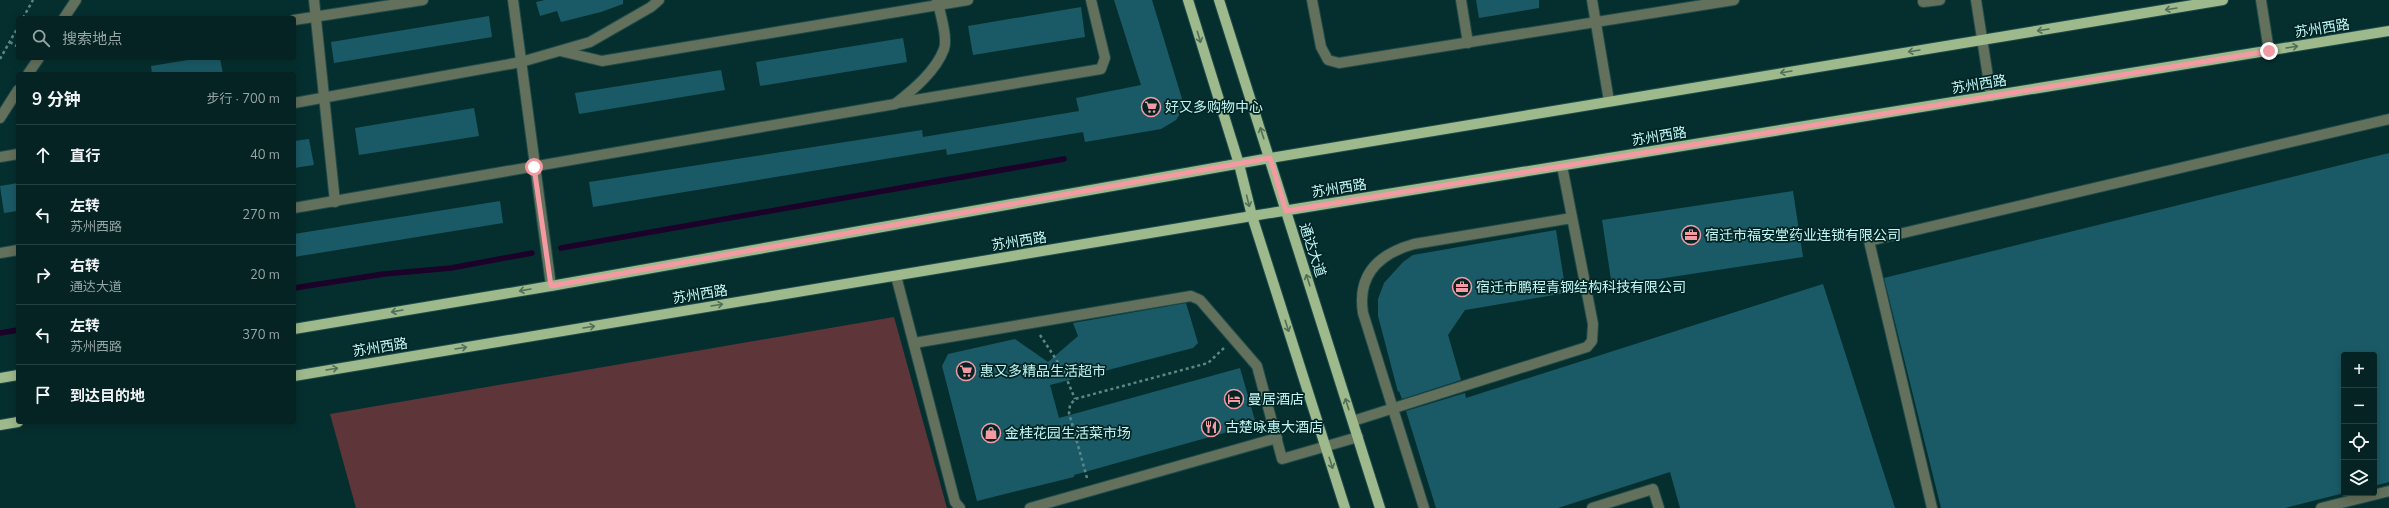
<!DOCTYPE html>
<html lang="zh">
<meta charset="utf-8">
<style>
body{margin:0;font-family:"Nunito Sans","Noto Sans SC",sans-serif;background:#122f2f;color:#f1f3f6}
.controls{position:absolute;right:12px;bottom:12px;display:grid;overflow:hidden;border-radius:4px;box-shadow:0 2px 10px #0003}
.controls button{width:36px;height:36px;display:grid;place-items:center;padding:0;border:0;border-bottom:1px solid #254040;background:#042322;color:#f1f3f6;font:20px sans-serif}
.stop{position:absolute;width:12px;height:12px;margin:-9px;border:3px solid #f49aa3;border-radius:50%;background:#fff}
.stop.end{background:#f49aa3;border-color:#fff;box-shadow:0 1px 4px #0008}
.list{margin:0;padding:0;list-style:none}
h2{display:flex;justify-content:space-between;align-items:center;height:52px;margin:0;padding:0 16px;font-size:17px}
h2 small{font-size:13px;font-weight:400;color:#97a4a5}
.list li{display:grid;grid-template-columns:26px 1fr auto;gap:12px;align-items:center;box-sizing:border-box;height:60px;padding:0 16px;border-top:1px solid #254040}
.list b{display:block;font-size:15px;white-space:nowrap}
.list p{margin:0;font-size:13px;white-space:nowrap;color:#97a4a5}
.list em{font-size:13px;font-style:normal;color:#97a4a5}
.icon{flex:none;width:22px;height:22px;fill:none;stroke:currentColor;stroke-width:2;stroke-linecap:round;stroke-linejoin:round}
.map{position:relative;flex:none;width:2389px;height:508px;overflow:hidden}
.search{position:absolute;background:#042322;box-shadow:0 2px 10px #0003;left:16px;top:16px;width:280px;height:44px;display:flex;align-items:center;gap:10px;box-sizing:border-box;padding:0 14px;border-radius:4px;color:#97a4a5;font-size:15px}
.panel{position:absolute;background:#042322;box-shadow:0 2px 10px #0003;left:16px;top:72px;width:280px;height:352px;border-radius:4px}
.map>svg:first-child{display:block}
.green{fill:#5e363a}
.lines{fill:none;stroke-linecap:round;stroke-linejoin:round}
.stream{stroke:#1c0128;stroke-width:5.5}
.building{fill:#1a5a66}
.minor-casing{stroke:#1f4b4a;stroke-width:12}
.major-casing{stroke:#1f4b4a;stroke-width:12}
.path{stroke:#598887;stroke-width:2.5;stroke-dasharray:3 3;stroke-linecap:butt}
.minor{stroke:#63705b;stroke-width:10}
.major{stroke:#9eb98c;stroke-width:10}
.oneway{stroke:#4f6f58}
.route{stroke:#f49aa3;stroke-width:5}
.labels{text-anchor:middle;stroke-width:3.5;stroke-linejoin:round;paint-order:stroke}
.street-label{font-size:14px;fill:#c0f6f4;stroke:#002524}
.poi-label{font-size:14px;fill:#c0f6f4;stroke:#002524;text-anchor:start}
</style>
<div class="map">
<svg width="2389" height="508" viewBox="0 0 2389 508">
<rect width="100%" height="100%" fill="#052f2e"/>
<!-- green -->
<polygon class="green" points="894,317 947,508 356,508 330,414"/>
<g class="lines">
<!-- stream -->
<g class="stream">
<polyline points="561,248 1064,159"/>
<polyline points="294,288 384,274 451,268 532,253"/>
<polyline points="0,333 18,330"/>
</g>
</g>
<!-- building -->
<g class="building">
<polygon points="545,0 623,0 623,4 601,12 561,22 557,11 540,16 536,2"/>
<polygon points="1114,0 1152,0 1183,102 1181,112 1176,120 1161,129 1085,142 1083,132 947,155 946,149 593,207 589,182 922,130 923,137 1079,111 1076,98 1141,85"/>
<polygon points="1476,0 1539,0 1539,8 1479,18"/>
<polygon points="1081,7 1085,37 973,55 968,26"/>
<polygon points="489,16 492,37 334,63 331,42"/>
<polygon points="903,38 907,62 760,86 756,62"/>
<polygon points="200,58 220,58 223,74 152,74 151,66"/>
<polygon points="721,70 725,90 579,114 575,93"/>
<polygon points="474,108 479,136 359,155 355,128"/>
<polygon points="309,139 314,165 294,168 294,141"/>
<polygon points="2389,153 2389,482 2374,486 2374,355 2344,355 2344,493 2285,508 1941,508 1884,278"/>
<polygon points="18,183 18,211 4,213 0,186"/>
<polygon points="1793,191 1803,257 1612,286 1602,220"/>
<polygon points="500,201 503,223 294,257 294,234"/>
<polygon points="1556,230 1566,293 1465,310 1448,335 1461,380 1402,399 1399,391 1398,392 1378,316 1378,299 1384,283 1403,262 1413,255"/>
<polygon points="1823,284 1895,508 1680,508 1670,472 1558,508 1436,508 1406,411 1465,393 1466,398"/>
<polygon points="1186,303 1198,343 1193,348 1050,385 1059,418 1240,368 1256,424 1074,475 1074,477 977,501 942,366 948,354 1015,339 1048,362 1078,336 1073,323"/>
</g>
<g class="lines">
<!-- minor casing -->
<g class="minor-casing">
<g id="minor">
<polyline points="314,0 335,202"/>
<polyline points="513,0 551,286"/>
<polyline points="1312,0 1321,47 1328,60 1339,63 1734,0"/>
<polyline points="1461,0 1468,43"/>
<polyline points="1592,0 1609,101"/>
<polyline points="1923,0 1923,2 1940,0"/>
<polyline points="1976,0 1991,96"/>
<polyline points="2261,0 2269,51"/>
<polyline points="64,18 76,0"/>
<polyline points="294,20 423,0"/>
<polyline points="560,51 602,61 968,0"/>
<polyline points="28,74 39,58"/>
<polyline points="294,103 521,62 590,42 651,7 659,0"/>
<polyline points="897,103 1101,69 1105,58 1091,0"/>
<polyline points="0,118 18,90"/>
<polyline points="0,157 18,154"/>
<path d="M294,208L895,104C913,90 936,71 944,49C948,38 940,12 937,0"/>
<polyline points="0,253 18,250"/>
<polyline points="896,276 955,502 960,508"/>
<polyline points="914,343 1191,296 1200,300 1257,366 1282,459 1358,437"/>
<polyline points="1353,421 1587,347 1592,341 1593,324 1562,166"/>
<polyline points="1030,508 1277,438"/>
<path d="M1424,508L1363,313C1357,275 1378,254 1414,244L1572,218"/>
<polyline points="1592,508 1653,489 1659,508"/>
<polyline points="1932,508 1869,241 2389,119"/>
<polyline points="2321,508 2389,491"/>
</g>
</g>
<!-- major casing -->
<g class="major-casing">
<g id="major">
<polyline points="1188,0 1239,164 1252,216 1345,508"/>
<polyline points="1219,0 1380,508"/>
<polyline points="294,329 551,286 1270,158 2223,0"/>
<polyline points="294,376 1252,216 2389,31"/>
<polyline points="0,378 18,375"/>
<polyline points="0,425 18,422"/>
</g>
</g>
<!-- path -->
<g class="path">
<polyline points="23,18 33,0"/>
<polyline points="10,42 18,47"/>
<polyline points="0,59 18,27"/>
<polyline points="1040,335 1063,370 1075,399"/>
<polyline points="1087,478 1069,413 1070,405 1075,399 1208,363 1224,348"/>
</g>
<!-- minor -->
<use href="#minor" class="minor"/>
<!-- major -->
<use href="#major" class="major"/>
</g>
<!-- one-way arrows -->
<defs><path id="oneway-shaft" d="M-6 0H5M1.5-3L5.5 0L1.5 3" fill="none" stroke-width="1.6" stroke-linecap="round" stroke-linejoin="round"/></defs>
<g class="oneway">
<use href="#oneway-shaft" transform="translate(2171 9) rotate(171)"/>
<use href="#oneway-shaft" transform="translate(2043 30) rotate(171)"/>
<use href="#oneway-shaft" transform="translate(1199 37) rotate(73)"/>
<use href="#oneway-shaft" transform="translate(2292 47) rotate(-9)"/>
<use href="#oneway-shaft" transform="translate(1914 51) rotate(171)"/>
<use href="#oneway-shaft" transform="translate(1786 72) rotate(171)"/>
<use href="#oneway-shaft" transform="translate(1262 133) rotate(-108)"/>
<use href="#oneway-shaft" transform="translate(1248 201) rotate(76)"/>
<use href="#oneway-shaft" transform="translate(1308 280) rotate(-108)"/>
<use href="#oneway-shaft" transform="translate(525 290) rotate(170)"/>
<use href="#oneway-shaft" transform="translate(717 305) rotate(-9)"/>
<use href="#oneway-shaft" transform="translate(397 311) rotate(170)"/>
<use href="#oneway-shaft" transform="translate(1287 326) rotate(72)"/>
<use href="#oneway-shaft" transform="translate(589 327) rotate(-9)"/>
<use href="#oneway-shaft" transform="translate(461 348) rotate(-9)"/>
<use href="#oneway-shaft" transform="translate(332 369) rotate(-9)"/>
<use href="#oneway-shaft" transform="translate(1347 404) rotate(-108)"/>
<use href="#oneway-shaft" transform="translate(1331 463) rotate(72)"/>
</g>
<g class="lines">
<!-- route -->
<polyline class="route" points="534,167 551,286 1270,158 1286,211 2269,51"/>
</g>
<!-- icons -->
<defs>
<g id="supermarket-ring" transform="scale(1)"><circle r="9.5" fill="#002524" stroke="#f49aa3" stroke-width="1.5"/><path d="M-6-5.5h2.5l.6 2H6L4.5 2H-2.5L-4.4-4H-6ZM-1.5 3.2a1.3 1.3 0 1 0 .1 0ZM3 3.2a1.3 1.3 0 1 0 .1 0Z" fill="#f49aa3"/></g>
<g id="office-ring" transform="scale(1)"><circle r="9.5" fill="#002524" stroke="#f49aa3" stroke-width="1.5"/><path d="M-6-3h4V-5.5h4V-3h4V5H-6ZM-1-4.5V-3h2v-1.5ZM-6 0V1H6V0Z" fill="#f49aa3"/></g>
<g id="hotel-ring" transform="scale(1)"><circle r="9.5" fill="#002524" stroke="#f49aa3" stroke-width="1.5"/><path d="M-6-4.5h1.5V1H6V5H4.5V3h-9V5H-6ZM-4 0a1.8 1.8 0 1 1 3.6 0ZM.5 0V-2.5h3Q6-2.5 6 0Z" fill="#f49aa3"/></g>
<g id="restaurant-ring" transform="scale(1)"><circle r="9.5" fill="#002524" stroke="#f49aa3" stroke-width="1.5"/><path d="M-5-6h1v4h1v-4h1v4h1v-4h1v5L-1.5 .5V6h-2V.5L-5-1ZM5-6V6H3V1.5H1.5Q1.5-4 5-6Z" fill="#f49aa3"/></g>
<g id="shop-ring" transform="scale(1)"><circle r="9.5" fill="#002524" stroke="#f49aa3" stroke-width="1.5"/><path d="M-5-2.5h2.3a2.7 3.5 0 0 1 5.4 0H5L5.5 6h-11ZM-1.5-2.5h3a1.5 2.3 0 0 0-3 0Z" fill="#f49aa3"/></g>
</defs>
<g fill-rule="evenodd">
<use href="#supermarket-ring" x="1151" y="107"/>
<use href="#office-ring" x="1691" y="235"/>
<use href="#office-ring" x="1462" y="287"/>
<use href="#supermarket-ring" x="966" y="371"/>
<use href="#hotel-ring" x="1234" y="399"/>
<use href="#restaurant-ring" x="1211" y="427"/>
<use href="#shop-ring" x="991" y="433"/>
</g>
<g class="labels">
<!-- street labels -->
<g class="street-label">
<text transform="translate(2322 28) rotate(-9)" y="5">苏州西路</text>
<text transform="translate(1979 84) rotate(-9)" y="5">苏州西路</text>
<text transform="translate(1659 136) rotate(-9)" y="5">苏州西路</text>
<text transform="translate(1339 188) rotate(-9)" y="5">苏州西路</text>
<text transform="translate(1019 241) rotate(-9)" y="5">苏州西路</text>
<text transform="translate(1313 250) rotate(72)" y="5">通达大道</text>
<text transform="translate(700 294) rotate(-9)" y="5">苏州西路</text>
<text transform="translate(380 347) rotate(-9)" y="5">苏州西路</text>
</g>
<!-- poi labels -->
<g class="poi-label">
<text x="1165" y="112">好又多购物中心</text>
<text x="1705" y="240">宿迁市福安堂药业连锁有限公司</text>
<text x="1476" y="292">宿迁市鹏程青钢结构科技有限公司</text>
<text x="980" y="376">惠又多精品生活超市</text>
<text x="1248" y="404">曼居酒店</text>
<text x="1225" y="432">古楚咏惠大酒店</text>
<text x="1005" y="438">金桂花园生活菜市场</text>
</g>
</g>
</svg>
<div class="controls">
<button>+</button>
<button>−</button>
<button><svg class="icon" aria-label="locate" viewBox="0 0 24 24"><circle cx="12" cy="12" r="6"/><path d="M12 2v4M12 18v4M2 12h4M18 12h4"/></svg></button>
<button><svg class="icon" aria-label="layers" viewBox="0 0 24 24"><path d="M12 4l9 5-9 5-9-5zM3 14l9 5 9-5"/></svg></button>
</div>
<div class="stop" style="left:534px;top:167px"></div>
<div class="stop end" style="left:2269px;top:51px"></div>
<div class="search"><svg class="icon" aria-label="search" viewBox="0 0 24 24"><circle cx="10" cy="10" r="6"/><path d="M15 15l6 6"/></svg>搜索地点</div>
<section class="panel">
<h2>9 分钟<small>步行 · 700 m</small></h2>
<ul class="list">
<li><svg class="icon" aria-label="ahead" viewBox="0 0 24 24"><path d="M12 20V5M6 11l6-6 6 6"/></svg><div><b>直行</b></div><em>40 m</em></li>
<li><svg class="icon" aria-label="left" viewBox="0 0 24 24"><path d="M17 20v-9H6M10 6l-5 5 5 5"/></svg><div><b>左转</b><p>苏州西路</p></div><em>270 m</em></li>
<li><svg class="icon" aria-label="right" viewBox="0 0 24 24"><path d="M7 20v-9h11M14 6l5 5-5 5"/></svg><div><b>右转</b><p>通达大道</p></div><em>20 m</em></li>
<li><svg class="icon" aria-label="left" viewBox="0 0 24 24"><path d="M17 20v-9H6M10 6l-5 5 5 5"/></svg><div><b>左转</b><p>苏州西路</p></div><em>370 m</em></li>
<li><svg class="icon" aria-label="arrive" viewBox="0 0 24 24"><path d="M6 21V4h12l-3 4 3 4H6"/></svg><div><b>到达目的地</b></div></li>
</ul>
</section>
</div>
